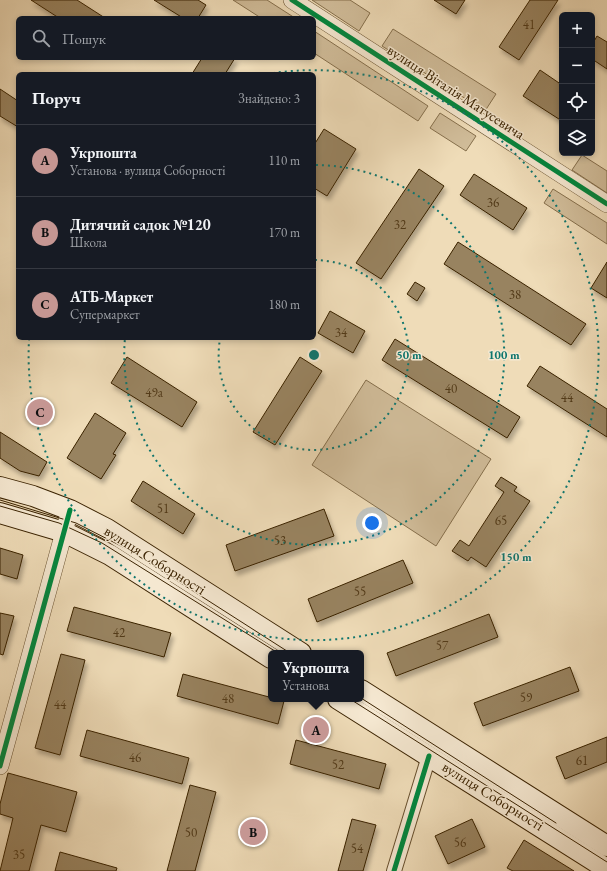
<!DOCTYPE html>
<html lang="uk">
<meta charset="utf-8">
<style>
body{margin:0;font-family:"EB Garamond",serif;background:#242831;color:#f1f3f6}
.controls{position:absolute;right:12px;top:12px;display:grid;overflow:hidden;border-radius:6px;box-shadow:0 2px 6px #0003}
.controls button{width:36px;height:36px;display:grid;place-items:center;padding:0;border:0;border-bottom:1px solid #363941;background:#171b24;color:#f1f3f6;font:20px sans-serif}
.you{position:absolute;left:372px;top:523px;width:14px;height:14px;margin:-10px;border:3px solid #fff;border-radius:50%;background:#1a73e8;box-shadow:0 0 0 6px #1a73e833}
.badge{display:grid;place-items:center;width:26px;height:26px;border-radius:50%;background:#c59692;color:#111;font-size:13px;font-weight:700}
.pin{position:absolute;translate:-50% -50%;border:2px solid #fff;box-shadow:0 1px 4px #0006}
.popup{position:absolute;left:268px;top:650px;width:96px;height:52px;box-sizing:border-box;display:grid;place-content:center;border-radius:6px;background:#171b24;filter:drop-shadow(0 1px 3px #0005);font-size:13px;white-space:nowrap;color:#9ea1a6}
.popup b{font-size:15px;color:#f1f3f6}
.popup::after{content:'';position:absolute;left:50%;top:100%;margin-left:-8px;border:8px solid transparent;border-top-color:#171b24}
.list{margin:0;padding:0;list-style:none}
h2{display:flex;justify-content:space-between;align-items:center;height:52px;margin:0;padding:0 16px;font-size:17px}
h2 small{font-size:13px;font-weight:400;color:#9ea1a6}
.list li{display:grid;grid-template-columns:26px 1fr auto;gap:12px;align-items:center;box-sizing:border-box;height:72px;padding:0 16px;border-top:1px solid #363941}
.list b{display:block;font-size:15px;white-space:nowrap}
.list p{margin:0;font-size:13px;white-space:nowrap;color:#9ea1a6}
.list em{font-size:13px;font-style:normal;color:#9ea1a6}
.icon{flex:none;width:22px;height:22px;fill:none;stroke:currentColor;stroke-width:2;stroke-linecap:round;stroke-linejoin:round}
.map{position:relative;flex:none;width:607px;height:871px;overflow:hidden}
.search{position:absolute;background:#171b24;box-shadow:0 2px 6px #0003;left:16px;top:16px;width:300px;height:44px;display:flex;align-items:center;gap:10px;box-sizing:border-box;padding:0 14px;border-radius:6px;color:#9ea1a6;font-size:15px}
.panel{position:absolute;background:#171b24;box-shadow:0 2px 6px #0003;left:16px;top:72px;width:300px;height:268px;border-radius:6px}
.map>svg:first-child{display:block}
.green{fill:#d0bc99;stroke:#856f4c}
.building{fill:#988360;stroke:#3a2200;filter:url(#shadow)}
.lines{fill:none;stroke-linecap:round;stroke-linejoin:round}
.minor-casing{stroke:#67502e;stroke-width:16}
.tertiary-casing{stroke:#67502e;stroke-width:18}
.secondary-casing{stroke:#3a2200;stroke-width:22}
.minor{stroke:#f5e8d1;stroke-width:14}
.tertiary{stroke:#f5e8d1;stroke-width:17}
.secondary{stroke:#f5e8d1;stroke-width:20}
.tram{stroke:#3a2200;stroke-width:1}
.cycleway-casing{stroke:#f5e8d1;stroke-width:8}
.cycleway{stroke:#00873e;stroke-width:5}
.ring{fill:none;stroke:#0f766e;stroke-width:2;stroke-dasharray:2 4}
.labels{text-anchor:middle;stroke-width:3;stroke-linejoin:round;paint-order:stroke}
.number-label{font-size:13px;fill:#523a18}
.street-label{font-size:15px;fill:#3a2200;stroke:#f5e8d1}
.centre{fill:#0f766e;stroke:#f5e8d1;stroke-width:2}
.ring-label{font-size:12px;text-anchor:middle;font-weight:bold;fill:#0f766e;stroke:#f5e8d1;stroke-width:3;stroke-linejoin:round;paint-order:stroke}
</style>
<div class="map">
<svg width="607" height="871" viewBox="0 0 607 871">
<defs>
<filter id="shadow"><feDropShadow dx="2.5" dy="4.5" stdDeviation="2" flood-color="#0004"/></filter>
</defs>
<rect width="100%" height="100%" fill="#efdcb8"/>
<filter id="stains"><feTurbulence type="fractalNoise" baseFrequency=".005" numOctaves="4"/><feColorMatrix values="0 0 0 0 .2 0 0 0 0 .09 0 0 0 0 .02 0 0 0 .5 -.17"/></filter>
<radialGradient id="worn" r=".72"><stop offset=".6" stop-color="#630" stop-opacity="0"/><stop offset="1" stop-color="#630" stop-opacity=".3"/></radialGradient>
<!-- green -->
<g class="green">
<polygon points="233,0 267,0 295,18 261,18"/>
<polygon points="312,0 350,0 370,13 359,31"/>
<polygon points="393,29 496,94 485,111 382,46"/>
<polygon points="314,31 428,106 418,121 314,53"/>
<polygon points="440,113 476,136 466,151 430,128"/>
<polygon points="582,155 607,171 607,193 572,170"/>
<polygon points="553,189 607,223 607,244 544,203"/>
<polygon points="366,380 491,459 436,546 312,465"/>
</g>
<!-- building -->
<g class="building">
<polygon points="31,0 77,0 105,18 59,18"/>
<polygon points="154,0 198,0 206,5 198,18 183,18"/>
<polygon points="434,0 465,0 456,14"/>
<polygon points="530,0 558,0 519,60 499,47"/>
<polygon points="597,36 607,42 607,69 592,59 592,45"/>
<polygon points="202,58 235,58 225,74 192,74"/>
<polygon points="540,70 562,85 562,121 523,96"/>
<polygon points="0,89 18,101 18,127 0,116"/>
<polygon points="324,129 356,149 327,196 314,188 314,145"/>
<polygon points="419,169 444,186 381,279 356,263"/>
<polygon points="474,174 527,208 513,230 460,195"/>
<polygon points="458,242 586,324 571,345 444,264"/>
<polygon points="607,262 607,298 591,288"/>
<polygon points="415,282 425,288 417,301 407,294"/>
<polygon points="330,311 365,331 353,353 318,333"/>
<polygon points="395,339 520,417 507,438 382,360"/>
<polygon points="127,357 197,402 182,427 111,383"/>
<polygon points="300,357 322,371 275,445 253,432"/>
<polygon points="540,366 607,409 607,437 527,386"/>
<polygon points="95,413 126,433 113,454 116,455 101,479 67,458"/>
<polygon points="0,432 47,462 39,476 20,471 0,458"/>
<polygon points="501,477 517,487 514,491 530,501 486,567 471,557 468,561 452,551 460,540 469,546 504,492 495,486"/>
<polygon points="143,481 195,514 183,534 131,501"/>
<polygon points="324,509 334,536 235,571 226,545"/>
<polygon points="0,548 23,555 17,579 0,574"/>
<polygon points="403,560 413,583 317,622 308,599"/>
<polygon points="74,607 171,633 164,657 67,631"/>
<polygon points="0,613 14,616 3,655 0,654"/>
<polygon points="489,614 498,637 396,676 387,653"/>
<polygon points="61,654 85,660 60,755 35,748"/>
<polygon points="570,667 579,691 483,726 474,703"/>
<polygon points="183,674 284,701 278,724 177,696"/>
<polygon points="87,730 189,758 182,784 80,756"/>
<polygon points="607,737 607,762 565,779 556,757"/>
<polygon points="296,740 386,764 379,789 290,764"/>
<polygon points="8,773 77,792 66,832 41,825 29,871 0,871 13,818 0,814 0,804"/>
<polygon points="190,785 216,792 195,871 167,871"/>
<polygon points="352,819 376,825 363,871 338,871"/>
<polygon points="472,819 485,847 448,864 435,836"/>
<polygon points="524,840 574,871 513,871 507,868"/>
<polygon points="60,852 117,868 116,871 55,871"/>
</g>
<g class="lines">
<!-- minor casing -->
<g class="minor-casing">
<polyline id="minor" points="394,871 429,756"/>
</g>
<!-- tertiary casing -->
<g class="tertiary-casing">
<g id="tertiary">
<polyline points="292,0 607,204"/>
<polyline points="0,766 70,510"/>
</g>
</g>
<!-- secondary casing -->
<g class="secondary-casing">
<g id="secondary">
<polyline points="0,487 33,496 70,510 107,529 301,653"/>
<polyline points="0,513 64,532 110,555 271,658"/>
<polyline points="361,690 607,846"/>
<polyline points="338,699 607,869"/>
</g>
</g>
<!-- minor -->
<use href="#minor" class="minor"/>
<!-- tertiary -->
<use href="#tertiary" class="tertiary"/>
<!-- secondary -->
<use href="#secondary" class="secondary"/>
<!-- tram -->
<g class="tram">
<polyline points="0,500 76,523 129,550 290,653"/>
<polyline points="0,506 59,523 102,543 278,653"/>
<polyline points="361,698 556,823"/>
<polyline points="350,699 607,862"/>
</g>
<!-- cycleway casing -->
<g class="cycleway-casing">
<g id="cycleway">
<polyline points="292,0 607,204"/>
<polyline points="0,766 70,510"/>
<polyline points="394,871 429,756"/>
</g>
</g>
<!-- cycleway -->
<use href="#cycleway" class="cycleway"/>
</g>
<!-- distance rings -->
<g class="ring">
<path d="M315 260A95 95 0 1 1 220 339"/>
<path d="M316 165A190 190 0 1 1 125 338"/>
<path d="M267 74A285 285 0 1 1 29 340"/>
</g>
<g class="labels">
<!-- number labels -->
<g class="number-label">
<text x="529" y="29">41</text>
<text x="493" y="207">36</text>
<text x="400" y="229">32</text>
<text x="515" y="299">38</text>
<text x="341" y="337">34</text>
<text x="451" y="393">40</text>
<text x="154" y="397">49а</text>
<text x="567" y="402">44</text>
<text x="163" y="513">51</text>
<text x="501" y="525">65</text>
<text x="280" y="545">53</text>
<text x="360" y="596">55</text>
<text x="119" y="637">42</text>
<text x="442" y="650">57</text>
<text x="526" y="702">59</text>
<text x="228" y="703">48</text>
<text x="60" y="709">44</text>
<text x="135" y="762">46</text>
<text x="582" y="765">61</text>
<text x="338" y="769">52</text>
<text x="191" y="837">50</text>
<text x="460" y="847">56</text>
<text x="357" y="853">54</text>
<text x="19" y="859">35</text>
</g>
<!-- street labels -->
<g class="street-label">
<text transform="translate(456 92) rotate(33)" y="5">вулиця Віталія Матусевича</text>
<text transform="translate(155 560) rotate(32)" y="5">вулиця Соборності</text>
<text transform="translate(493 796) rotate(32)" y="5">вулиця Соборності</text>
</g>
</g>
<circle cx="314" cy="355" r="6" class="centre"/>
<g class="ring-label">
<text x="409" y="359">50 m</text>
<text x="504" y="359">100 m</text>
<text x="516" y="561">150 m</text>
</g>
<rect width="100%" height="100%" filter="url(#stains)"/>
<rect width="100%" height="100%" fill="url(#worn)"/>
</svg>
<div class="controls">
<button>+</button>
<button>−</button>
<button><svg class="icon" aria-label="locate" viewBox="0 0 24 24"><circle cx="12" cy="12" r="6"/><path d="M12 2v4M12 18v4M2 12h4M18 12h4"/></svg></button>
<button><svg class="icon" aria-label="layers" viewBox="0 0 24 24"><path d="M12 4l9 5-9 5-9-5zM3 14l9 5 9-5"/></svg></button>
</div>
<div class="you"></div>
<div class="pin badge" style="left:316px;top:730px">A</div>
<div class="popup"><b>Укрпошта</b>Установа</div>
<div class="pin badge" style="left:253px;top:832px">B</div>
<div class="pin badge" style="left:40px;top:412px">C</div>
<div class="search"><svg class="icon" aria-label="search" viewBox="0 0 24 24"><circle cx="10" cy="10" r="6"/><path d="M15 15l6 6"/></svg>Пошук</div>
<section class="panel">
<h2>Поруч<small>Знайдено: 3</small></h2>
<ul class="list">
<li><span class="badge">A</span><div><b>Укрпошта</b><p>Установа · вулиця Соборності</p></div><em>110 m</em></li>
<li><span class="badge">B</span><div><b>Дитячий садок №120</b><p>Школа</p></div><em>170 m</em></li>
<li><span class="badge">C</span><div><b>АТБ-Маркет</b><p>Супермаркет</p></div><em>180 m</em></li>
</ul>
</section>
</div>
